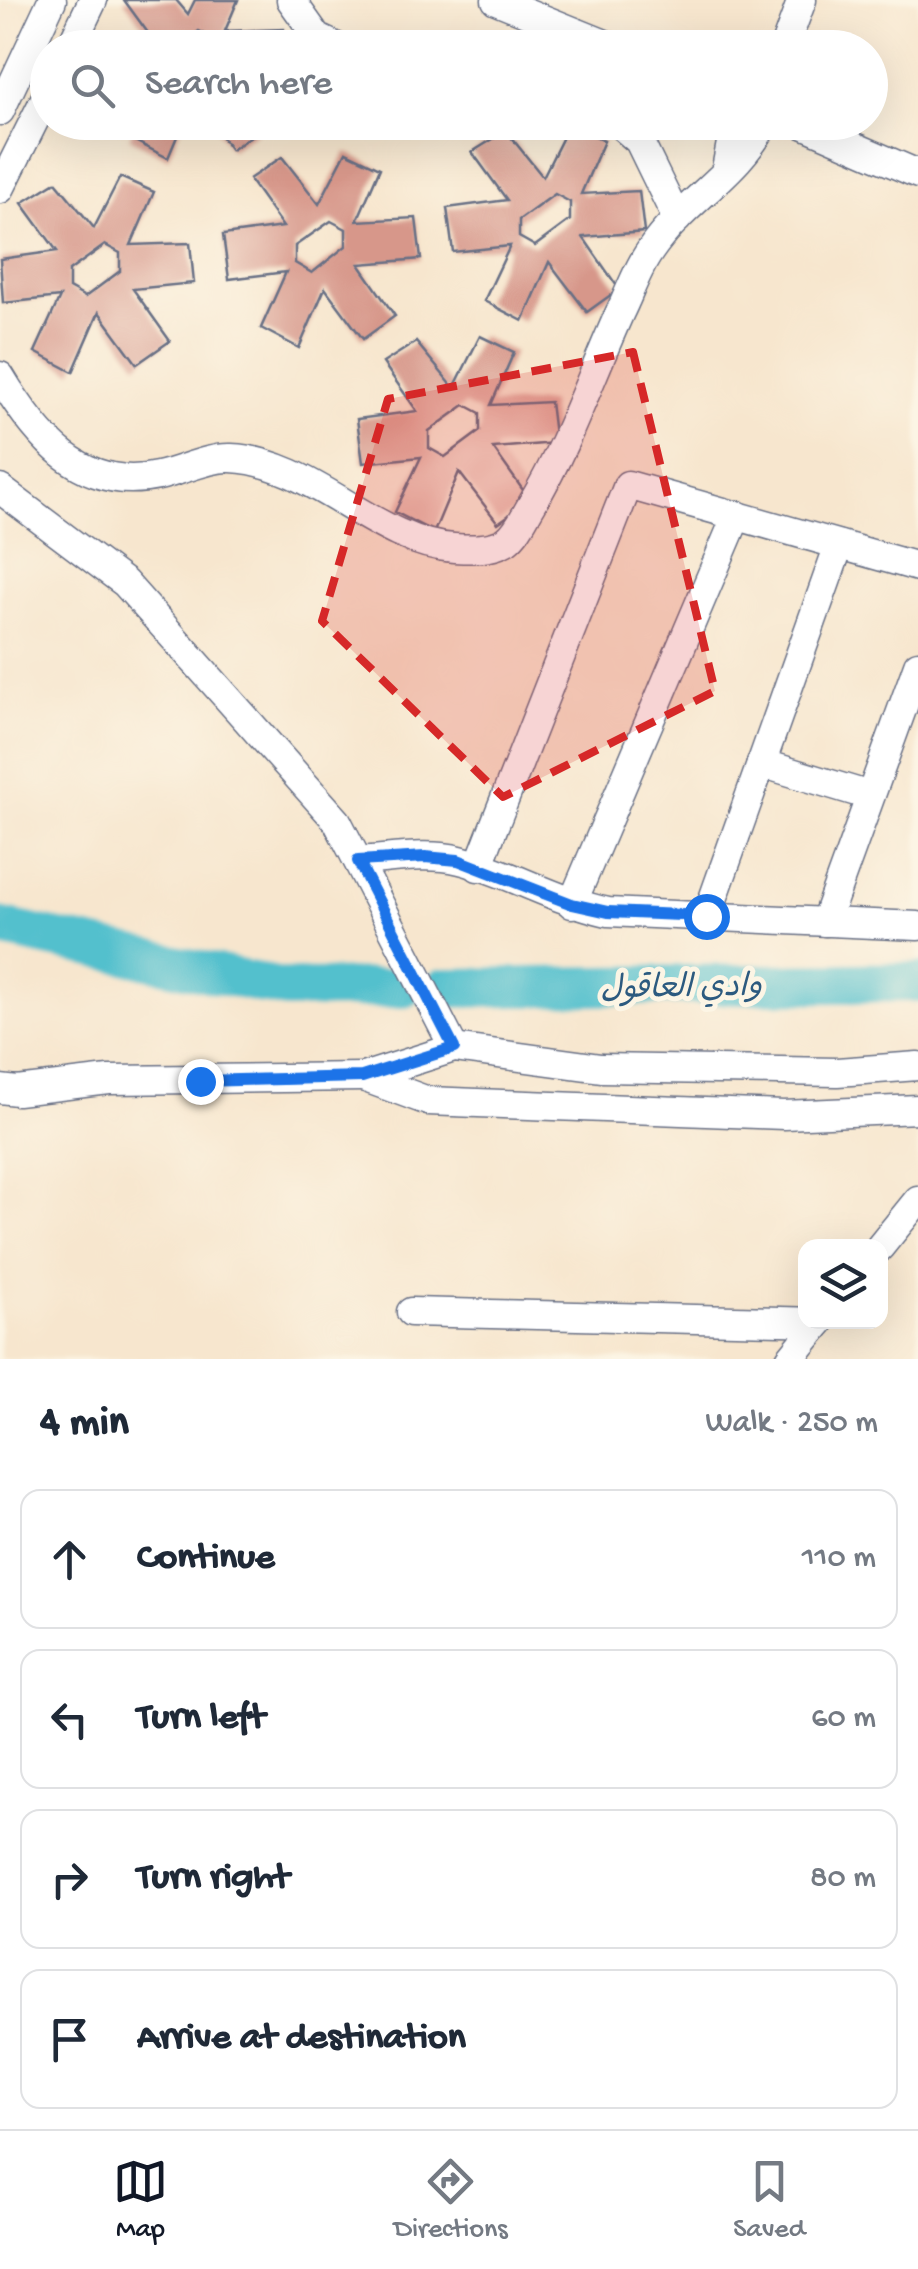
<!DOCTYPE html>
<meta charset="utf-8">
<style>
body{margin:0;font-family:"Gochi Hand","Playpen Sans Arabic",sans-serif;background:#f6f6f7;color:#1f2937}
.controls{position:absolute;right:30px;bottom:30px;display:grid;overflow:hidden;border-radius:20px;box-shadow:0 10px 40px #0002}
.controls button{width:90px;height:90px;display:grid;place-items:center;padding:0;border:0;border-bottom:2px solid #e0e1e3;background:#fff;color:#1f2937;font:50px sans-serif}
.stop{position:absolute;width:30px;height:30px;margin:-22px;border:8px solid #1a73e8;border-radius:50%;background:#fff}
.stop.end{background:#1a73e8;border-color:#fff;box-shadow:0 2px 10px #0008}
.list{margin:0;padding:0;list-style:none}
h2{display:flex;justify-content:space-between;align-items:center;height:130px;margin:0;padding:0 40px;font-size:42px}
h2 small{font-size:32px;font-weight:400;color:#747a83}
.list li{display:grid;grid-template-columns:65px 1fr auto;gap:30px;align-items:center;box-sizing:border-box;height:140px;margin:0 20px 20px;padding:0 20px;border:2px solid #e0e1e3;border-radius:20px}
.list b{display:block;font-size:38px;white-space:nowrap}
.list em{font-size:32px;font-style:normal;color:#747a83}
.icon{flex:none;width:55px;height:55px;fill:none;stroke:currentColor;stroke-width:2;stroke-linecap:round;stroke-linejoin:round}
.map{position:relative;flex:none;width:918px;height:1359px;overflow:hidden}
.search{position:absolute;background:#fff;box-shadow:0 10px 40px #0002;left:30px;right:30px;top:30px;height:110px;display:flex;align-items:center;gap:25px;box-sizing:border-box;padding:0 35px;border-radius:55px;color:#747a83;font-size:38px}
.sheet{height:770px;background:#fff}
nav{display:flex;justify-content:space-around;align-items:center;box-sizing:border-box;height:140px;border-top:2px solid #e0e1e3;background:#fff;font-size:28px;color:#747a83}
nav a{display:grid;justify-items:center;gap:5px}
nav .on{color:#111827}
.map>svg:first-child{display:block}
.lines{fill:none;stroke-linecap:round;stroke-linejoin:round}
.river{stroke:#53c0cd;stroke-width:40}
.building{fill:#d7978a;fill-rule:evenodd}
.minor-casing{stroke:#686f85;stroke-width:31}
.minor{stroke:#fff;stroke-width:28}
.route{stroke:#1a73e8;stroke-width:12}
.marked{fill:#d62828;fill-opacity:0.2;stroke:#d62828;stroke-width:8;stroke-dasharray:20 12;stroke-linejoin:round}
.labels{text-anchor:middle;stroke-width:10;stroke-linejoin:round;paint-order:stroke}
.water-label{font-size:32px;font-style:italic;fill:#2c5a7f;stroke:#fcf5e5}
</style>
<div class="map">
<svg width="918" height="1359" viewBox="0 0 918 1359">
<rect width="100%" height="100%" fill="#fcf5e5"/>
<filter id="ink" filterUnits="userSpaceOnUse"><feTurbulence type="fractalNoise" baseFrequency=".01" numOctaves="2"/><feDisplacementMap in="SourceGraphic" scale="20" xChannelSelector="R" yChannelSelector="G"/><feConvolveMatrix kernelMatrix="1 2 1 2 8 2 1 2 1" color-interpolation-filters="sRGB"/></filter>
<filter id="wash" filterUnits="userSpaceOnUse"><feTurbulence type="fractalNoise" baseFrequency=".0048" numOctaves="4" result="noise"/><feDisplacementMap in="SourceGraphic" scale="40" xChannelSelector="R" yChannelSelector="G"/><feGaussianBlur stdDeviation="2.25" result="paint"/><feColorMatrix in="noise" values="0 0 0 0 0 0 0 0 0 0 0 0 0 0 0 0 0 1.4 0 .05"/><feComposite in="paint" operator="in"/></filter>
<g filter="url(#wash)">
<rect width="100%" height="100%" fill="#f7e6ce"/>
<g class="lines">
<!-- river -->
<g class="river">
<polyline points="0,927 286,989 403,988"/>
<polyline points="444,988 918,982"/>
</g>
</g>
<g id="blocks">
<!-- building -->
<g class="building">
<polygon points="124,0 176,0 188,14 195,0 238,0 225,31 284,29 286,48 214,48 214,39 199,31 176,48 92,48 151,37"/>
<polygon points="136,122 183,122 168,158 129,138"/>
<polygon points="211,122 261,122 264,127 231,150"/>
<path d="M569,125L604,141L581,194L639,191L644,232L583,237L619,289L587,312L549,262L523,321L484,301L510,246L453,252L447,208L507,200L472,152L506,131L543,177ZM555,194L570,202V220L535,246L519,237V220Z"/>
<path d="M346,152L380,168L357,221L416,218L421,259L359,264L395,316L363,339L325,288L299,348L261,328L286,272L229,279L223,235L283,227L249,179L282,157L319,204ZM331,221L346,229V246L312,273L295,263V246Z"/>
<path d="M120,177L154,192L131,245L190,243L194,283L133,289L170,341L137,364L99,312L73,372L35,352L60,297L3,303L0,259L57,251L22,203L56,182L94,228ZM105,245L120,253V271L85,297L69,288V271Z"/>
<path d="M480,336L514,352L491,405L550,402L555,443L493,448L530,500L498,523L459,472L434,532L395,512L421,457L363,463L357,419L417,411L383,363L416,342L454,388ZM465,405L480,413V431L445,457L429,448V431Z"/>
</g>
</g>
</g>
<g filter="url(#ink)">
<use href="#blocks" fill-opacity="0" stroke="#686f85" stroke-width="2.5"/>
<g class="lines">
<!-- minor casing -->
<g class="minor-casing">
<g id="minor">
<polyline points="291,0 318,38 339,48"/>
<polyline points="496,0 615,48"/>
<polyline points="70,48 93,0"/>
<polyline points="784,48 802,0"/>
<polyline points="0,111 52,0"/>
<polyline points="617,122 639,141 677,219"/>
<polyline points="798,122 918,174"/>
<polyline points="726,169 735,122"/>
<polyline points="0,189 48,93"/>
<path d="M0,376C36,436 81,493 158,476C181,471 209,457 231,458C313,461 374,543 454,548C470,549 491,550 506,541C518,532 524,517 532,504C568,444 591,376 620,312C630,292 637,269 650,251C682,203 739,173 765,122"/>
<polyline points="0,489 125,583 337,821 454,1048"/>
<polyline points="761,763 870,796"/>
<path d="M358,861C391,859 428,852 460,860C511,873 556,901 608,912L918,926"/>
<polyline points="478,867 628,485 918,567"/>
<polyline points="572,904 737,515"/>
<polyline points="707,916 839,545"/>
<polyline points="825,922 918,665"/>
<polyline points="918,1066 837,1072 601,1068 454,1048 363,1077 428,1101 784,1115 918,1109"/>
<polyline points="0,1089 17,1091 109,1080 363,1077"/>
<polyline points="880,1247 918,1200"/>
<polyline points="411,1312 820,1322"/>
<polyline points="790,1359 820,1322"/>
</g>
</g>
<!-- minor -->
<use href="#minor" class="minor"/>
</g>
</g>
<g class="lines" filter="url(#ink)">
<!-- route -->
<polyline class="route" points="200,1081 362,1077 454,1048 358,861 425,857 458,860 572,904 608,912 706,916"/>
</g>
<!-- marked area -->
<path class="marked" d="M633,352L715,691L503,797L322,621L388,399Z"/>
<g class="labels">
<!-- water labels -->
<g class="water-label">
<text transform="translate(681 985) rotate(-1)" y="11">وادي العاقول</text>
</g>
</g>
</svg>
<div class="controls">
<button><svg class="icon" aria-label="layers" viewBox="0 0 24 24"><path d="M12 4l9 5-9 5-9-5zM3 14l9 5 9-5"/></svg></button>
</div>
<div class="stop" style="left:706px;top:916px"></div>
<div class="stop end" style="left:200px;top:1081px"></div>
<div class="search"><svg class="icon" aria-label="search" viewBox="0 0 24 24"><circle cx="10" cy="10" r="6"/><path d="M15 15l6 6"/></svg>Search here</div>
</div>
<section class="sheet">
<h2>4 min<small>Walk · 250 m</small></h2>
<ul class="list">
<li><svg class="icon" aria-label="ahead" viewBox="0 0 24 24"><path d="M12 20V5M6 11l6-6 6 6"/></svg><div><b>Continue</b></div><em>110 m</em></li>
<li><svg class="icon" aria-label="left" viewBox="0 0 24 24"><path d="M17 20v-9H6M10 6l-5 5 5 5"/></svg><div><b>Turn left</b></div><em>60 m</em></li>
<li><svg class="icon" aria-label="right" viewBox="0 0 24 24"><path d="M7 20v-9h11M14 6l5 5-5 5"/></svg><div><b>Turn right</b></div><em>80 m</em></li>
<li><svg class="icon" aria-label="arrive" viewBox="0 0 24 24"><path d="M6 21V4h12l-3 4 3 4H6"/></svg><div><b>Arrive at destination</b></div></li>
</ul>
</section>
<nav>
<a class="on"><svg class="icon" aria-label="map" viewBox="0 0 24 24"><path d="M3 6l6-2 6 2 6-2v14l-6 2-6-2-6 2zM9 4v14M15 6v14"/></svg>Map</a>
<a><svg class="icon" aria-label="directions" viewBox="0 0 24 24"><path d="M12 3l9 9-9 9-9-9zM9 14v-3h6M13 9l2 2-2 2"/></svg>Directions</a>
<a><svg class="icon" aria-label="saved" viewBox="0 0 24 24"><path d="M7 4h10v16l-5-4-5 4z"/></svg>Saved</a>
</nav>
